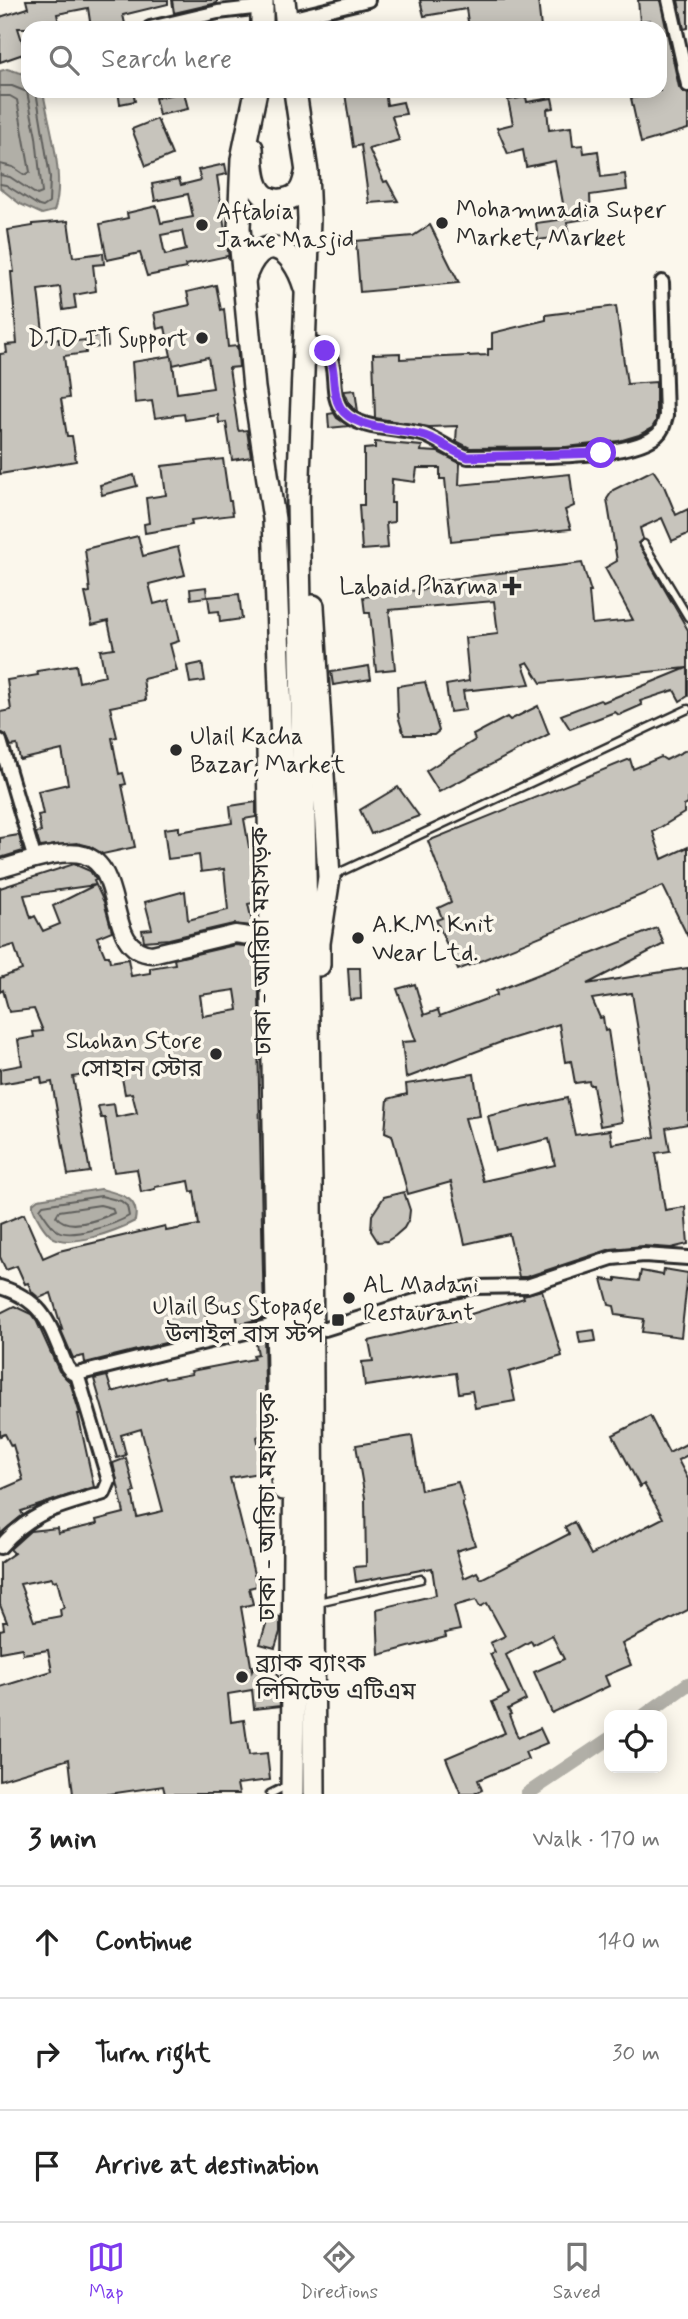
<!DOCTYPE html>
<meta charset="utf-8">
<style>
body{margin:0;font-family:Mynerve,"Noto Sans Bengali",sans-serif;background:#f2f2f2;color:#222}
.controls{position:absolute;right:21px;bottom:21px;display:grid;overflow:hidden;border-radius:14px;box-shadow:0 4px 18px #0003}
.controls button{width:63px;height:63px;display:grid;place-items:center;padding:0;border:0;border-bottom:2px solid #e0e0e0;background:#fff;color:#222;font:35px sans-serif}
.stop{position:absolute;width:21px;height:21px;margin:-16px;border:5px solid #7c3aed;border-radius:50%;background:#fff}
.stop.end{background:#7c3aed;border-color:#fff;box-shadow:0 2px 7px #0008}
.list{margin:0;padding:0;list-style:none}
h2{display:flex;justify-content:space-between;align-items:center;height:91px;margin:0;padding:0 28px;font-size:30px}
h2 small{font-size:23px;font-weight:400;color:#767676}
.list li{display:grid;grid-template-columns:46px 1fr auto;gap:21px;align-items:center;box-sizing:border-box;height:112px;padding:0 28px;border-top:2px solid #e0e0e0}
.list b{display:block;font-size:26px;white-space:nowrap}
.list em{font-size:23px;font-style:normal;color:#767676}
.icon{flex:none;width:38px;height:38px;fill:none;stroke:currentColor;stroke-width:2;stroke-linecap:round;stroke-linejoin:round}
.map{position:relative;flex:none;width:688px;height:1794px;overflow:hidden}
.search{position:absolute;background:#fff;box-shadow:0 4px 18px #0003;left:21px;right:21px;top:21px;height:77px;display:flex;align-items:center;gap:18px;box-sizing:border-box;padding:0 24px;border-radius:21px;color:#767676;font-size:26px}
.sheet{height:427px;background:#fff}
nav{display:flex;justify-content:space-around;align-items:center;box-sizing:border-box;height:98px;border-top:2px solid #e0e0e0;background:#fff;font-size:19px;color:#767676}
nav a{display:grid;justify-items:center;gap:4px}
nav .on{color:#7c3aed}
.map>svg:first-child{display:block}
.water{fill:#b1afa7;stroke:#7b7a75;stroke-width:2}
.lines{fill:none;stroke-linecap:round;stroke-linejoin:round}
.shore{stroke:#61605d;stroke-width:2}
.canal{stroke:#b1afa7;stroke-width:14}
.building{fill:#c7c4bc;stroke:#2b2b2b;stroke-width:2;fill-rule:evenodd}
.service-casing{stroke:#2b2b2b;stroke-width:11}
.minor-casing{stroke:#2b2b2b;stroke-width:18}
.tertiary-casing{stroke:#2b2b2b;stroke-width:21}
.trunk-casing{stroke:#2b2b2b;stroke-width:26}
.service{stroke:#fbf7ec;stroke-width:6}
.minor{stroke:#fbf7ec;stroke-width:12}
.tertiary{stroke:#fbf7ec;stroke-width:16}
.trunk{stroke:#fbf7ec;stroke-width:21}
.route{stroke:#7c3aed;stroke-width:9}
.poi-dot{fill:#2b2b2b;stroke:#fbf7ec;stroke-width:2.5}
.labels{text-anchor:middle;stroke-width:7;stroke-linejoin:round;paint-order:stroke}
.poi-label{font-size:24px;fill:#2b2b2b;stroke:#fbf7ec;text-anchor:start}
.street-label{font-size:24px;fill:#2b2b2b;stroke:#fbf7ec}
</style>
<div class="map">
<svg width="688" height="1794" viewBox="0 0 688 1794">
<rect width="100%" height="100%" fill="#fbf7ec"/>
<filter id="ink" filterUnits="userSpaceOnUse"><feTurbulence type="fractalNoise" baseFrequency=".0143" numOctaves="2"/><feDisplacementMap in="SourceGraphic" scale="14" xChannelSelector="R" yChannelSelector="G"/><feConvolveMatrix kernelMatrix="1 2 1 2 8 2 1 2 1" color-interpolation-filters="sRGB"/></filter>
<g filter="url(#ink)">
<!-- water -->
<g class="water">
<path d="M7,69L28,75V91L43,92C49,125 66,179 54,211L42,214L20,204L0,188V71Z"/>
<path d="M101,1189C120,1194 140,1197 135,1221C118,1230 68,1250 51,1236C44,1230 36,1217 33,1208V1203L38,1199Z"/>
</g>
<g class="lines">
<!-- shore -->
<g class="shore">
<polyline points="0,86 12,86 27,92 36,137 42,193 37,195 10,177 0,175"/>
<polyline points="0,96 10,96 17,100 30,172 25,175 13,167 0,164"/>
<polyline points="0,184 6,185 39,206 43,207 49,203 50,177 36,91"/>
<path d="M101,1196L121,1201L127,1206L129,1216C116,1224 72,1239 58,1231C51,1227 45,1216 40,1209L43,1205Z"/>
<path d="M100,1205L112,1208L114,1213C98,1220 68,1232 56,1216L59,1211Z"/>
</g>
<!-- canal -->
<g class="canal">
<polyline points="645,1715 688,1684"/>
<polyline points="527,1794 609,1739"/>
</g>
</g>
<!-- building -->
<g class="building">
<polygon points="26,0 168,0 168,4 123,15 126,28 91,28 88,8 57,14 60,28 18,28 26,53 0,62 0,17 28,8"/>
<polygon points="172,0 217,0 217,3 174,13"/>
<polygon points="420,0 538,0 541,28 469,28 466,9 424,16"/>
<polygon points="638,0 660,0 679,87 682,91 688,94 688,129 641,143 631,98 653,95 652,91 660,91 660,78 663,78 660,28 651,28 650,20 640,21"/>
<polygon points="678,0 688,0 688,28 684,29"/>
<polygon points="118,91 133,91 135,101 120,104"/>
<polygon points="356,91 385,91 387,105 403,102 406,114 392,116 399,140 369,149 384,182 387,181 398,201 369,203 361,145 353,147 345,93"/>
<polygon points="184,92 188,109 159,115 155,98"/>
<polygon points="526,97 527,102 552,98 554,108 547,109 549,130 571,127 573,146 583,145 584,153 598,151 601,177 625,174 627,190 590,195 591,218 567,222 569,236 538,240 536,223 566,219 555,161 526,167 523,150 508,154 497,128 513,124 508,100"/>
<polygon points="157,119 172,155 146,166 132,129"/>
<path d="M225,164L227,174L217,176L229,258L227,256L185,265L186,268L147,276L140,253L107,260L100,224L128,218L127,213L157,206L161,223L193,217L188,194L155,201L152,184L179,179L181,185L201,180L198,170ZM182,231L186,250L165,255L161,235Z"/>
<polygon points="68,221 73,257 103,253 104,264 93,265 96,291 74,295 76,308 63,310 60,287 38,290 44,340 59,339 59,343 85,340 86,353 64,356 69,398 61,399 67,436 72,436 76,461 0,474 0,354 7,353 6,345 17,344 11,272 14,272 8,230 33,226 33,224"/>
<polygon points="430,225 459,283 360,292 356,241 413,236"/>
<path d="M216,285L221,310L224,309L228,347L237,346L239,367L229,368L238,429L239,431L247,430L251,457L232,460L226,422L219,423L218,415L185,420L184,414L155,418L152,401L135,403L132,362L171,356L165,327L157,329L154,313L190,305L187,292ZM172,357L173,365L208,357L213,388L177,393Z"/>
<polygon points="616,306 627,384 656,382 656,421 652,428 639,435 619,441 566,447 470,448 456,441 457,426 429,427 375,418 373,354 400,353 400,359 488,355 488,349 492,349 492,333 546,320 546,315"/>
<polygon points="107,335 108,346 92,348 90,337"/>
<polygon points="355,390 358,412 350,405 344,391"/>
<polygon points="334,413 337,418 349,426 329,428 328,414"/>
<polygon points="375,442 422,446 421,451 438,452 460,463 459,485 570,474 574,506 565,510 571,529 451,541 445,479 440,479 440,468 417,468 415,482 392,479 391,503 394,503 394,522 386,523 388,548 362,550 359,505 364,505 364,449 375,448"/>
<polygon points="223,459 229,501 231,501 233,515 191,520 192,525 145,533 144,524 149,523 146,498 166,495 162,466"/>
<polygon points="653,470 664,486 676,515 688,509 688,534 672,541 662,518 640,528 643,539 638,543 688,630 688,696 680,701 674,690 640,701 642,705 619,715 615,712 570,729 561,715 600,700 603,702 687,668 541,683 528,662 523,664 530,684 463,691 466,710 450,712 446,685 469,681 465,638 498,634 494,601 389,610 395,669 376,671 370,613 365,613 363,597 434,588 433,581 582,563 591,592 589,592 592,624 633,620 605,568 617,561 607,499 613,490"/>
<polygon points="134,475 137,486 102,495 100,485"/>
<polygon points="138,536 143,556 178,547 185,575 149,584 154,604 169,600 179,641 170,644 177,671 143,679 146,700 110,707 117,737 112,738 119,774 123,773 126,784 122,785 135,847 103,854 89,846 77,843 40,847 36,833 41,832 38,815 43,814 38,791 68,784 62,750 20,760 17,745 11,746 6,735 0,732 0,712 11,710 7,680 38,675 37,671 76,665 79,682 105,676 100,650 114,648 108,621 92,625 85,593 90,592 85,549"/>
<polygon points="206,587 207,597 191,599 190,589"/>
<polygon points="239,594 242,619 220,622 219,611 210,612 208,597"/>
<polygon points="202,663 205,681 190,683 187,666"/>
<polygon points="369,666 371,679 333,685 331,672"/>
<polygon points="425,682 439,731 434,735 404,735 398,716 397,686"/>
<polygon points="538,706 549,734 439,792 426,771 475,740 473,735 507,717 510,720"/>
<polygon points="688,749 688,804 684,806 684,813 653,832 662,859 688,847 688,937 663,886 458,970 436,920 442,918 438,908 451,902 428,841 630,759 633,769 661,757 666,760"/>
<polygon points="398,787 419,816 371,834 360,810"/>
<polygon points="256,802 256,817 244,819 249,847 256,845 257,902 248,904 253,926 233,924 169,939 144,941 142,930 152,929 145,902 185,891 188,920 228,910 224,869 201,872 199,855 168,859 164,829 179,827 179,832 232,823 230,806"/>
<polygon points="19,835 23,851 0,858 0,838"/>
<path d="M74,864L90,871L96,880L94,881L104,902L112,931L97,937L105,956H109L110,962L128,959L131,976L150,973V968L175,964L174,959L235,945L245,946L258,954L260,1040H258L264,1318L238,1324L235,1307L205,1312L209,1332L85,1363L84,1356L73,1358L60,1328L62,1329L51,1293L39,1298L32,1292L28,1283L25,1284L17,1266L6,1270L0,1257V1224L24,1214L43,1258L59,1251L165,1226L166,1231L199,1225L194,1191L191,1192L189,1181L155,1187V1189L141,1192L137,1169L114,1172L105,1118H101L98,1106L114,1104L116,1117L137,1113L132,1093L125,1094L120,1067L73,1077L90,1172L68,1175L52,1082L42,1084L41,1077L0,1084V1069L22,1065L18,1040L34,1037L33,1032L43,1031L34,1009L9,1012L3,990L0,992V978L22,970L14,945L0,949V888ZM95,885L53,906L60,924L43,931L35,916L31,918L24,895ZM235,990L238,1010L203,1016L200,995Z"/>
<polygon points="657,928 664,944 587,984 688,968 688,1124 666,1128 670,1151 656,1153 665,1210 685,1207 688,1244 671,1248 643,1246 611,1249 526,1277 519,1277 509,1234 465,1244 451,1182 408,1194 392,1135 385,1132 388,1099 407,1094 406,1084 474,1074 480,1116 465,1118 483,1181 555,1165 549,1139 496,1151 488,1116 567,1098 575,1135 610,1130 612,1144 655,1137 632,993 592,999 600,1018 603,1017 605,1031 608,1030 622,1122 600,1126 593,1085 590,1085 589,1081 575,1083 571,1061 565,1062 559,1024 504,1041 406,1078 402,1042 416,1041 397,989 415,984 424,1015 438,1010 440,1016 497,995 496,991"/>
<polygon points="348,968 360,968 361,999 350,1000"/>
<polygon points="404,1192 410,1210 409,1219 404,1228 395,1236 387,1241 378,1242 371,1231 372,1215 384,1197"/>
<polygon points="664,1269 688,1273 681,1337 642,1332 644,1319 616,1315 614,1306 609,1305 602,1279 616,1281 616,1278 639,1281 641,1271 663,1275"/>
<polygon points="542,1290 562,1356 509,1372 515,1401 475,1408 472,1391 459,1393 456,1373 365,1386 362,1362 373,1361 369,1341 471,1317 471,1314 524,1298 523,1295"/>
<polygon points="14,1306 31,1314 37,1322 59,1371 70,1382 80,1414 78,1414 94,1487 21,1511 23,1515 0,1534 0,1490 23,1480 13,1445 11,1446 5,1434 0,1436 0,1313"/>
<polygon points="594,1330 596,1341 580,1343 578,1332"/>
<path d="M264,1336L266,1432L257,1437L264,1472L230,1478L257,1586L249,1588L253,1604L241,1607L252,1671L254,1666L277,1662L280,1706L254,1709L252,1690L228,1694L231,1722L244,1720L249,1755L267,1753L270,1780L237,1784L239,1794H165L163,1786L109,1794H73L69,1759L0,1780V1687L52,1671L48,1650L23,1654L22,1648L0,1652V1630L4,1629L3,1622H7L0,1605V1563L14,1553L10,1549L30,1531L57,1528L58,1533L97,1524L96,1520L124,1513L113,1463L126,1458L135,1492L132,1493L137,1517L163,1511L141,1429L121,1435L126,1455L117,1458L94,1379L107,1376L112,1392L164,1377L165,1379L192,1374L191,1371L254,1359L253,1355L258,1354L255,1339ZM52,1578L53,1581L57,1580L64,1608L60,1609L61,1616L34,1621L20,1584Z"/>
<polygon points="650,1416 669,1453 688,1443 688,1455 678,1460 688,1479 688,1610 622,1644 631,1665 605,1676 609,1686 552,1713 534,1672 564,1659 552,1635 533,1645 531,1641 506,1655 526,1700 508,1709 511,1714 509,1715 518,1738 540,1728 547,1743 525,1752 528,1759 478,1780 482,1790 474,1794 461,1794 446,1758 505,1733 492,1702 509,1694 490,1654 495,1652 490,1643 505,1636 487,1603 480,1607 476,1600 454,1606 460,1630 445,1633 446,1637 379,1655 377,1609 436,1595 432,1568 356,1582 354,1567 366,1566 365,1498 356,1445 412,1436 421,1490 458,1482 464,1502 462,1503 475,1545 456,1551 464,1578 477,1572 481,1579 569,1534 565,1527 574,1522 591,1555 663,1518 644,1484 640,1487 613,1435"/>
<polygon points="269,1614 280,1617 280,1632 275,1648 260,1644"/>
</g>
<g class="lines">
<!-- service casing -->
<g class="service-casing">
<g id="service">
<polyline points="644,544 688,617"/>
<polyline points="334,875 688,709"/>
<polyline points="318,1602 421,1579"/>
<polyline points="270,1794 288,1785"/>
</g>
</g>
<!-- minor casing -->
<g class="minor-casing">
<g id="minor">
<polyline points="669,0 688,85"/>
<polyline points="285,20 368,0"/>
<polyline points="150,28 218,12 262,7"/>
<path d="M305,340C312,344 323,347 328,354C339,369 329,395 343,411C361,432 400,427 425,435C440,441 452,452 468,457C508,456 628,461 657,435C663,430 664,423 666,416L662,282"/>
<polyline points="0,741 35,860"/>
<path d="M0,1287C46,1301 50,1327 67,1367L72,1373L77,1374L278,1324"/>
<polyline points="325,1329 428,1297 473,1287 527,1286 612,1258 644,1255 688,1258"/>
<path d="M0,1547C32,1510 59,1507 104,1493L109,1481L77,1374"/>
</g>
</g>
<!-- tertiary casing -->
<g class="tertiary-casing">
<path id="tertiary" d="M0,869C22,863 63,848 84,855C127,868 104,952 152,954L235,934L249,936L272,950"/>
</g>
<!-- trunk casing -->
<g class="trunk-casing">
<g id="trunk">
<polyline points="284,0 287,28"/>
<polyline points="262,28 262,0"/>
<polyline points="256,91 242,159 239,228 254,388 274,519 286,857 295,1432 292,1794"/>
<polyline points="295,91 307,172 309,219 298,501 311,1183 314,1794"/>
<path d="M252,148C253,162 252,181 261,192C269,203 287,202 297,194C303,189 304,181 306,174"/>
<path d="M244,280C261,228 292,245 305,288"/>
<polyline points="313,606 329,877 319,943 319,965"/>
<polyline points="268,748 279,1436 283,1489"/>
</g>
</g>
<!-- service -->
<use href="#service" class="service"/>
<!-- minor -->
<use href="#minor" class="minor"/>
<!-- tertiary -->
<use href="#tertiary" class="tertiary"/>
<!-- trunk -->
<use href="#trunk" class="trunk"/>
</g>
</g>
<g class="lines" filter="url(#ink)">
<!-- route -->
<path class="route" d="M325,351C338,365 330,390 340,407C354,431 401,428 425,436C441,441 452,452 468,457L601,453"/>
</g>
<!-- markers -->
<g class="poi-dot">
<circle cx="442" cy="223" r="7"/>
<circle cx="202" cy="225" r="7"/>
<circle cx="202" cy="338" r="7"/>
<path d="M508.5 575.5h7v7h7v7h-7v7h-7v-7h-7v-7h7z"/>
<circle cx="176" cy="750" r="7"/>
<circle cx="358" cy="938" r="7"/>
<circle cx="216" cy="1054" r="7"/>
<circle cx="349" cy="1298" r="7"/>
<rect x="331" y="1313" width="14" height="14" rx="3.5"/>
<circle cx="242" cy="1677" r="7"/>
</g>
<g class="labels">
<!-- poi labels -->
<g class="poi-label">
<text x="456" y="217">Mohammadia Super<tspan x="456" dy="28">Market, Market</tspan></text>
<text x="216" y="219">Aftabia<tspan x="216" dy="28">Jame Masjid</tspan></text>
<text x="188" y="346" text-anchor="end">DTD IT Support</text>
<text x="498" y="594" text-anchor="end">Labaid Pharma</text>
<text x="190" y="744">Ulail Kacha<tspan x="190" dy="28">Bazar, Market</tspan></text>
<text x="372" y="932">A.K.M. Knit<tspan x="372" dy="28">Wear Ltd.</tspan></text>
<text x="202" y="1048" text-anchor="end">Shohan Store<tspan x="202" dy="28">সোহান স্টোর</tspan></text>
<text x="363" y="1292">AL Madani<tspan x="363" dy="28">Restaurant</tspan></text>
<text x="324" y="1314" text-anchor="end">Ulail Bus Stopage<tspan x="324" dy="28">উলাইল বাস স্টপ</tspan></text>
<text x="256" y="1671">ব্র্যাক ব্যাংক<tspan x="256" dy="28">লিমিটেড এটিএম</tspan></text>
</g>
<!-- street labels -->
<g class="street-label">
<text transform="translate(261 941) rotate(-91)" y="8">ঢাকা - আরিচা মহাসড়ক</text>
<text transform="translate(267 1507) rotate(-90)" y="8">ঢাকা - আরিচা মহাসড়ক</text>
</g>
</g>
</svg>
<div class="controls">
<button><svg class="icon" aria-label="locate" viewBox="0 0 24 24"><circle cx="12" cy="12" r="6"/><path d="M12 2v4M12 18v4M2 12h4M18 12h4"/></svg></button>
</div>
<div class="stop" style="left:601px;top:453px"></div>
<div class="stop end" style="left:325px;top:351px"></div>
<div class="search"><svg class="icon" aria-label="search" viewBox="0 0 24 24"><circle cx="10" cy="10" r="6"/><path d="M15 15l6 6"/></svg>Search here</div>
</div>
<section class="sheet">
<h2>3 min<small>Walk · 170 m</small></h2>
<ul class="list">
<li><svg class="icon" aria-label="ahead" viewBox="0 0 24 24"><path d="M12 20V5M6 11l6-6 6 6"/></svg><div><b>Continue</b></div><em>140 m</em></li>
<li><svg class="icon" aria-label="right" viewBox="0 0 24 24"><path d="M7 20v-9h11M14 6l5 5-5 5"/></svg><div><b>Turn right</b></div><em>30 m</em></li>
<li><svg class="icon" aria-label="arrive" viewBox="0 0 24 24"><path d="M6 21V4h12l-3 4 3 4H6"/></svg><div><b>Arrive at destination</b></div></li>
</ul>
</section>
<nav>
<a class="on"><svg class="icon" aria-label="map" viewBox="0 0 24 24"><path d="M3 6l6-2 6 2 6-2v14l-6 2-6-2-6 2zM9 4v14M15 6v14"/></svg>Map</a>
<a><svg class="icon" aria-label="directions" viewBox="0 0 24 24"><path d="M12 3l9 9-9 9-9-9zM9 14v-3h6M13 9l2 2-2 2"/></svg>Directions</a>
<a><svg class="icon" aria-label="saved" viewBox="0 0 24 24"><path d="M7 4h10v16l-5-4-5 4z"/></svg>Saved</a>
</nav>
